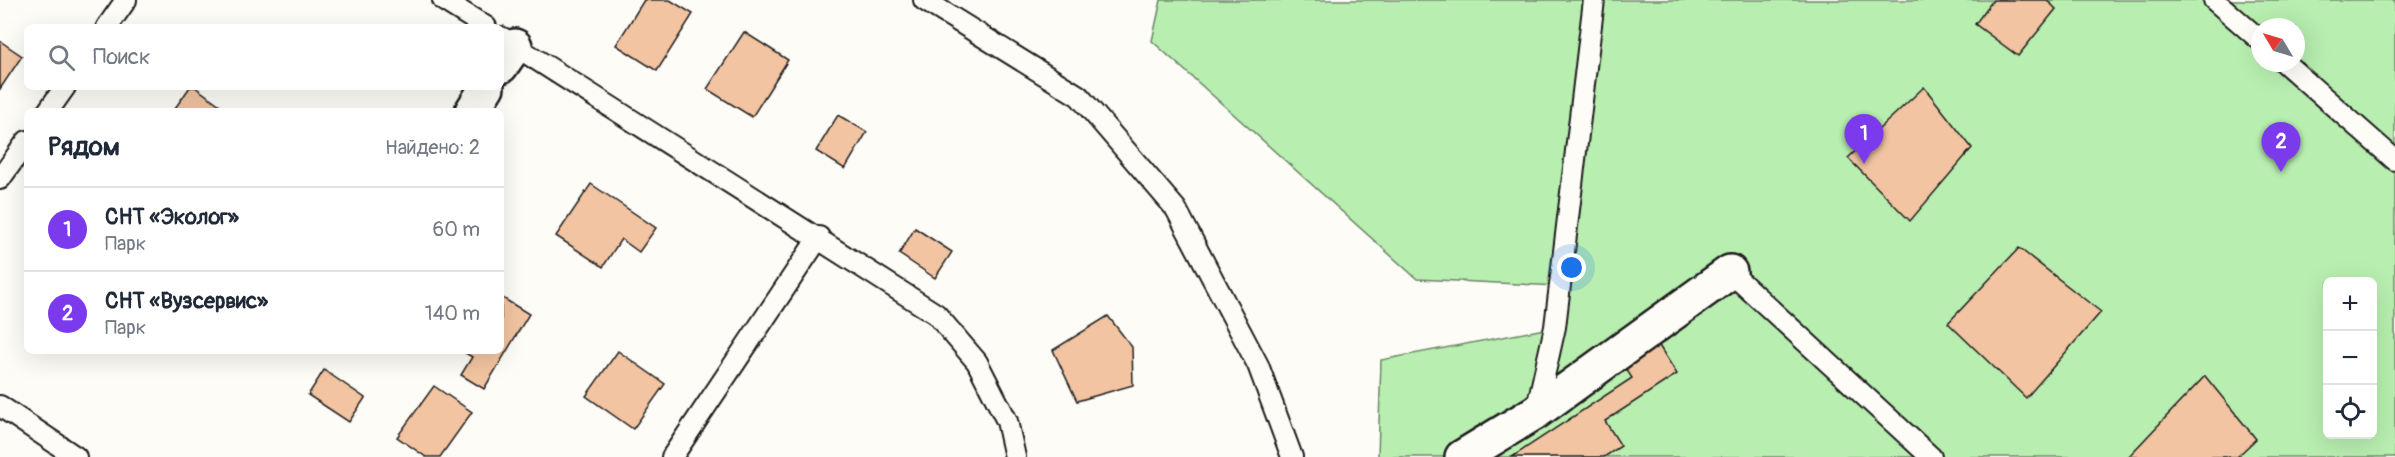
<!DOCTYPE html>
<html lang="ru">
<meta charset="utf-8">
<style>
body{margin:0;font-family:Pangolin,sans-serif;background:#f6f6f7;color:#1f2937}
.controls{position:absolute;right:18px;bottom:18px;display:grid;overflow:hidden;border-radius:9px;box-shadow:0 6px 24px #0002}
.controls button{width:54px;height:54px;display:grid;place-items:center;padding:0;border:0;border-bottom:2px solid #e0e1e3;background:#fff;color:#1f2937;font:30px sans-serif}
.compass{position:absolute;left:2251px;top:18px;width:54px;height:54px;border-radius:50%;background:#fff;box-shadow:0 6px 24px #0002;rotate:308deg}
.you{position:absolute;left:1572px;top:268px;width:21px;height:21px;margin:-15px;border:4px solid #fff;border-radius:50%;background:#1a73e8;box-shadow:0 0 0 9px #1a73e833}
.badge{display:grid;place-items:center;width:39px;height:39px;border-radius:50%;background:#7c3aed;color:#fff;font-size:20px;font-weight:700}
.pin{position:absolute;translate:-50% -50px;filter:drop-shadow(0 2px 3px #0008)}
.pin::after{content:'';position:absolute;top:32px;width:21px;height:18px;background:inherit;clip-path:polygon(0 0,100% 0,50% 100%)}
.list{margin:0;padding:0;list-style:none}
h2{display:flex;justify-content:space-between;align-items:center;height:78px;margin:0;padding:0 24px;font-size:26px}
h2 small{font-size:20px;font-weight:400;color:#747a83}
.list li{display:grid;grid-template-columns:39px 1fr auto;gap:18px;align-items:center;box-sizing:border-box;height:84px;padding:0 24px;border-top:2px solid #e0e1e3}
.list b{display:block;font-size:22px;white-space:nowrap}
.list p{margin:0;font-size:20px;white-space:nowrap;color:#747a83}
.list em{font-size:20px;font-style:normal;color:#747a83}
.icon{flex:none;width:33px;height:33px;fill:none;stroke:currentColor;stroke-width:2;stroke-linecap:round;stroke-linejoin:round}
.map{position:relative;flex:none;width:2395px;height:457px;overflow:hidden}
.search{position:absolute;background:#fff;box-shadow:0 6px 24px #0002;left:24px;top:24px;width:480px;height:66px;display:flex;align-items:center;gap:15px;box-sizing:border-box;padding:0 21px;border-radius:9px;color:#747a83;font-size:22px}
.panel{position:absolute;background:#fff;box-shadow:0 6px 24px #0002;left:24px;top:108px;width:480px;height:246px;border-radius:9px}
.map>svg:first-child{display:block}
.green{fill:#b8eeb0;stroke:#6a8566;stroke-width:1.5;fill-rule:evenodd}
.building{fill:#f2c4a1;stroke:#1c1c1c;stroke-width:1.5}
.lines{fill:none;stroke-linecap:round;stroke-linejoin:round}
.lane-casing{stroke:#1c1c1c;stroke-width:24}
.street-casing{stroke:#1c1c1c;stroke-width:38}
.lane{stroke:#fdfcf7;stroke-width:20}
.street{stroke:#fdfcf7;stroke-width:33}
</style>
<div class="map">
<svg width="2395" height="457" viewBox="0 0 2395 457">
<rect width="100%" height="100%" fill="#fdfcf7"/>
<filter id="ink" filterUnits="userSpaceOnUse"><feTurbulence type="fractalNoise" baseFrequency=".0167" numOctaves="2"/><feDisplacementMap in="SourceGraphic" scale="12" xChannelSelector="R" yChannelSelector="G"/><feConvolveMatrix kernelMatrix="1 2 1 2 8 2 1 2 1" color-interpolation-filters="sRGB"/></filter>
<g filter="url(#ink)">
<!-- green -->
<path class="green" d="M1161,0H2395V457H1378L1381,360L1555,327L1559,286L1417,279L1152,41ZM2260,27H2296V63H2260ZM2328,282H2372V434H2328Z"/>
<!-- building -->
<g class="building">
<polygon points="644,0 670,0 693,14 657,71 616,45"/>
<polygon points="1993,0 2047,0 2056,9 2018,56 1975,24"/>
<polygon points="744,32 788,60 752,117 707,89"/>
<polygon points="0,41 22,56 0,89"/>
<polygon points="190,87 195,87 228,111 173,111"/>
<polygon points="1924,87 1972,148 1910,221 1848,158"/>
<polygon points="838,115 867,132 845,169 816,151"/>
<polygon points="591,184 656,228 639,252 621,239 603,267 556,236"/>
<polygon points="915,228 952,252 935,278 899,254"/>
<polygon points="2019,248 2101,312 2026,398 1948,323"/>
<polygon points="501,297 529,314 484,389 461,375 472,357 462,351 501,351"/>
<polygon points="1108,316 1132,347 1133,385 1077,401 1053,350"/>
<polygon points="1656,341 1677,374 1605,421 1621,446 1604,457 1512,457 1632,378 1622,363"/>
<polygon points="618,351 665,384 633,429 586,396"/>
<polygon points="324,370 365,398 349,422 308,395"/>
<polygon points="2205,376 2256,439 2237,457 2128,457"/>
<polygon points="434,386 472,412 440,457 426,457 397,437"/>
</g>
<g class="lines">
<!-- lane casing -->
<g class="lane-casing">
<g id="lane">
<polyline points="443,0 486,27"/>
<polyline points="924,0 1079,96 1176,209 1258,365 1292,457"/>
<polyline points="2214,0 2260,40"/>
<polyline points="107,27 126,0"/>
<polyline points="501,37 936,314 977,362 1007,421 1015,457"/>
<polyline points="2285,63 2395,160"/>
<polyline points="48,111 65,87"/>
<polyline points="0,179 27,141"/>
<polyline points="1730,272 1931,457"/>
<polyline points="0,406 76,457"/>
<polyline points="1536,412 1555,327 1594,0"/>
<polyline points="672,457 819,237"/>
</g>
</g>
<!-- street casing -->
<g class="street-casing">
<g id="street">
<polyline points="501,66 515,46"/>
<polyline points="472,111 487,87"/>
<polyline points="1462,457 1536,412 1730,272"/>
</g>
</g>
<!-- lane -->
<use href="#lane" class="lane"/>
<!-- street -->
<use href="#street" class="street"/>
</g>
</g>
</svg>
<div class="controls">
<button>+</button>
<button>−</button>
<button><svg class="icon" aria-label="locate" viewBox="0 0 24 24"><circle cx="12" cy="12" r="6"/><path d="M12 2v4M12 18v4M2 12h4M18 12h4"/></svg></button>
</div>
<svg class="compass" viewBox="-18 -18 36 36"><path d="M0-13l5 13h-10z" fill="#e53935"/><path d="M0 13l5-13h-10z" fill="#747a83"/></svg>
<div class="you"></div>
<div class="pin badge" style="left:1864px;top:164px">1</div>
<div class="pin badge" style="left:2281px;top:172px">2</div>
<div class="search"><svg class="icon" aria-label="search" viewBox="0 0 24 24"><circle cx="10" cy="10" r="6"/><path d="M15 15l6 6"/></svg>Поиск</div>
<section class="panel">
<h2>Рядом<small>Найдено: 2</small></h2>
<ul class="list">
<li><span class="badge">1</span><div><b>СНТ «Эколог»</b><p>Парк</p></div><em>60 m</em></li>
<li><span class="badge">2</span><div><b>СНТ «Вузсервис»</b><p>Парк</p></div><em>140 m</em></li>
</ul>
</section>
</div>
